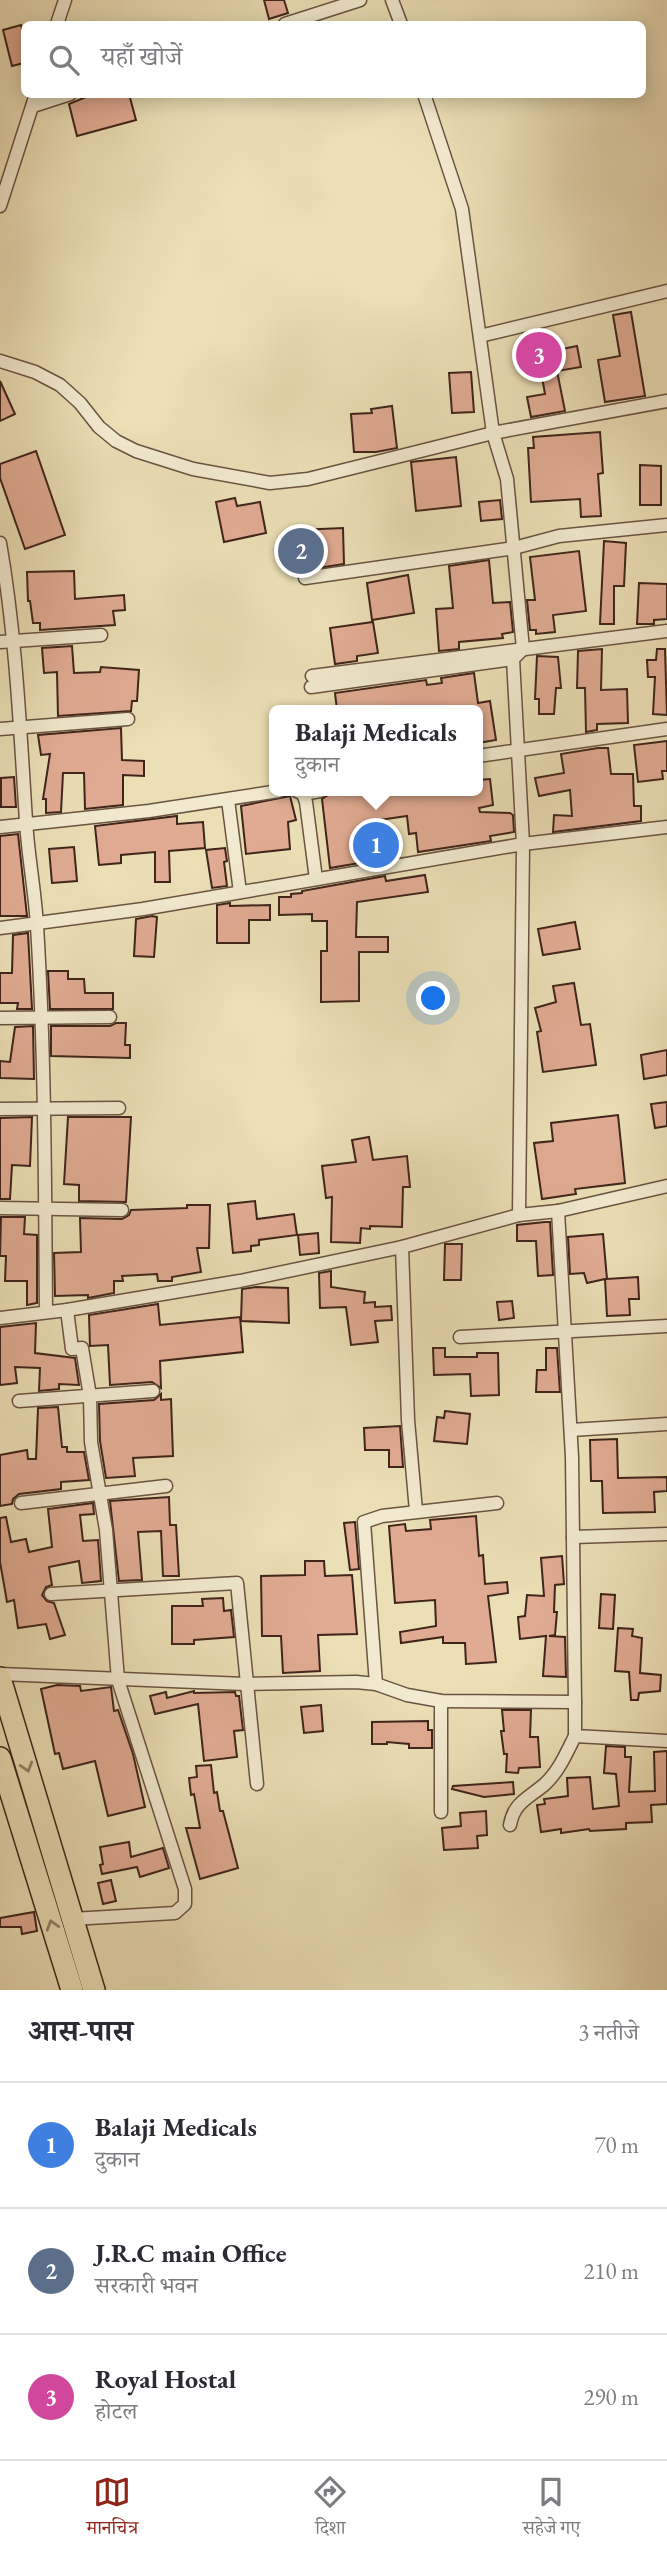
<!DOCTYPE html>
<html lang="hi">
<meta charset="utf-8">
<style>
body{margin:0;font-family:"EB Garamond","Noto Serif Devanagari",serif;background:#f2f2f3;color:#2b2b33}
.you{position:absolute;left:434px;top:999px;width:24px;height:24px;margin:-18px;border:5px solid #fff;border-radius:50%;background:#1a73e8;box-shadow:0 0 0 10px #1a73e833}
.badge{display:grid;place-items:center;width:46px;height:46px;border-radius:50%;background:#8f2418;color:#fff;font-size:23px;font-weight:700}
.pin{position:absolute;translate:-50% -50%;border:4px solid #fff;box-shadow:0 2px 7px #0006}
.popup{position:absolute;left:269px;top:705px;width:214px;height:91px;box-sizing:border-box;display:grid;place-content:center;border-radius:10px;background:#fff;filter:drop-shadow(0 2px 5px #0005);font-size:23px;white-space:nowrap;color:#7c7c81}
.popup b{font-size:26px;color:#2b2b33}
.popup::after{content:'';position:absolute;left:50%;top:100%;margin-left:-14px;border:14px solid transparent;border-top-color:#fff}
.list{margin:0;padding:0;list-style:none}
h2{display:flex;justify-content:space-between;align-items:center;height:91px;margin:0;padding:0 28px;font-size:30px}
h2 small{font-size:23px;font-weight:400;color:#7c7c81}
.list li{display:grid;grid-template-columns:46px 1fr auto;gap:21px;align-items:center;box-sizing:border-box;height:126px;padding:0 28px;border-top:2px solid #e1e1e2}
.list b{display:block;font-size:26px;white-space:nowrap}
.list p{margin:0;font-size:23px;white-space:nowrap;color:#7c7c81}
.list em{font-size:23px;font-style:normal;color:#7c7c81}
.icon{flex:none;width:38px;height:38px;fill:none;stroke:currentColor;stroke-width:2;stroke-linecap:round;stroke-linejoin:round}
.map{position:relative;flex:none;width:667px;height:1990px;overflow:hidden}
.search{position:absolute;background:#fff;box-shadow:0 4px 18px #0003;left:21px;right:21px;top:21px;height:77px;display:flex;align-items:center;gap:18px;box-sizing:border-box;padding:0 24px;border-radius:10px;color:#7c7c81;font-size:26px}
.sheet{height:469px;background:#fff}
nav{display:flex;justify-content:space-around;align-items:center;box-sizing:border-box;height:98px;border-top:2px solid #e1e1e2;background:#fff;font-size:19px;color:#7c7c81}
nav a{display:grid;justify-items:center;gap:4px}
nav .on{color:#8f2418}
.map>svg:first-child{display:block}
.building{fill:#e1ab93;stroke:#3f241a;stroke-width:2}
.lines{fill:none;stroke-linecap:round;stroke-linejoin:round}
.minor-casing{stroke:#6a5341;stroke-width:15}
.primary-casing{stroke:#3f241a;stroke-width:24}
.minor{stroke:#f2ead0;stroke-width:12}
.primary{stroke:#ebdfb6;stroke-width:21}
.oneway{stroke:#958268}
</style>
<div class="map">
<svg width="667" height="1990" viewBox="0 0 667 1990">
<rect width="100%" height="100%" fill="#ebdfb6"/>
<filter id="stains"><feTurbulence type="fractalNoise" baseFrequency=".00286" numOctaves="4"/><feColorMatrix values="0 0 0 0 .2 0 0 0 0 .09 0 0 0 0 .02 0 0 0 .5 -.17"/></filter>
<radialGradient id="worn" r=".72"><stop offset=".6" stop-color="#630" stop-opacity="0"/><stop offset="1" stop-color="#630" stop-opacity=".3"/></radialGradient>
<!-- building -->
<g class="building">
<polygon points="264,0 284,0 288,13 269,19"/>
<polygon points="21,25 24,37 24,63 12,66 3,30"/>
<polygon points="93,94 129,94 136,120 77,136 69,104"/>
<polygon points="631,312 645,396 605,402 598,360 620,356 613,315"/>
<polygon points="577,346 581,367 557,371 565,411 531,417 527,397 545,394 538,354"/>
<polygon points="471,372 474,412 452,413 449,373"/>
<polygon points="0,381 15,414 0,421"/>
<polygon points="392,406 397,448 376,452 354,452 351,414 372,413 371,409"/>
<polygon points="600,432 603,473 598,474 601,516 581,517 580,499 531,502 528,448 534,448 533,437"/>
<polygon points="36,451 65,535 25,549 0,478 0,464"/>
<polygon points="456,457 461,506 416,511 411,462"/>
<polygon points="640,465 661,466 661,505 640,505"/>
<polygon points="235,498 237,506 260,502 266,533 224,542 216,502"/>
<polygon points="500,500 502,519 481,521 479,502"/>
<polygon points="343,528 344,564 299,571 298,530"/>
<polygon points="604,541 626,543 624,586 614,586 614,624 600,624"/>
<polygon points="579,551 586,611 553,615 555,632 536,634 536,630 530,630 527,600 535,600 530,557"/>
<polygon points="489,560 493,603 510,602 513,632 502,634 503,638 459,642 459,649 439,651 436,609 453,608 449,566"/>
<polygon points="74,571 75,599 124,595 125,610 113,611 115,625 40,630 40,623 33,623 30,601 28,601 27,572"/>
<polygon points="408,575 414,613 372,620 367,583"/>
<polygon points="639,583 667,584 667,619 654,620 654,624 637,624"/>
<polygon points="373,622 378,653 357,656 357,661 335,664 330,628"/>
<polygon points="72,646 74,673 100,672 101,667 139,670 137,701 132,701 131,711 58,716 57,672 44,673 42,648"/>
<polygon points="602,649 601,690 627,689 628,723 597,724 597,730 586,732 585,688 577,688 578,651"/>
<polygon points="657,649 665,649 667,715 653,714 655,677 648,677 647,660 656,660"/>
<polygon points="537,656 558,657 561,688 556,688 554,714 539,714 539,699 535,699"/>
<polygon points="474,673 478,703 490,701 496,740 478,743 478,710 337,710 335,693 426,680 427,685 442,683 441,678"/>
<polygon points="121,728 122,760 144,761 144,776 123,775 123,805 85,809 84,773 63,773 61,812 46,813 46,799 43,799 50,754 41,755 38,735"/>
<polygon points="667,741 667,771 662,771 663,779 638,782 634,745"/>
<polygon points="598,748 608,748 611,774 633,774 634,806 641,806 641,821 553,832 554,815 572,816 570,790 539,796 535,778 564,773 561,754"/>
<polygon points="14,777 16,807 1,807 1,778"/>
<polygon points="490,779 493,805 479,808 480,812 510,813 513,815 514,832 490,836 491,841 418,852 416,833 409,834 407,816 379,820 383,859 330,868 322,799 328,795 343,793 343,791 478,791 478,780"/>
<polygon points="290,796 296,820 288,822 290,849 246,854 241,806"/>
<polygon points="177,816 177,824 203,822 205,848 169,851 170,882 155,882 155,852 121,855 121,863 99,865 95,826"/>
<polygon points="18,834 27,916 0,916 0,836"/>
<polygon points="74,847 77,881 52,883 49,849"/>
<polygon points="225,848 227,861 224,862 227,886 212,888 206,850"/>
<polygon points="425,875 428,892 357,902 356,937 388,937 388,952 359,952 359,1001 321,1002 321,951 327,951 327,921 312,921 312,914 279,915 279,897 291,897 291,894 302,893 302,891 385,876 386,881"/>
<polygon points="230,903 230,906 270,905 270,920 249,920 249,943 217,943 217,905"/>
<polygon points="152,916 157,917 154,957 134,956 136,919"/>
<polygon points="575,922 580,949 543,955 538,929"/>
<polygon points="28,933 32,1009 17,1009 18,1003 0,1003 0,973 12,973 13,935"/>
<polygon points="48,971 68,971 68,979 84,979 85,993 113,993 113,1009 50,1009"/>
<polygon points="574,983 581,1025 590,1024 596,1065 543,1072 537,1032 541,1031 535,1008 556,1002 553,986"/>
<polygon points="116,1023 126,1023 125,1045 130,1045 130,1058 51,1056 51,1026 110,1026"/>
<polygon points="33,1026 34,1079 0,1078 0,1061 10,1062 15,1027"/>
<polygon points="667,1050 667,1075 644,1079 641,1055"/>
<polygon points="667,1102 667,1126 655,1128 651,1104"/>
<polygon points="618,1115 625,1183 575,1189 576,1194 542,1199 534,1143 553,1141 551,1123"/>
<polygon points="32,1117 30,1166 12,1165 10,1199 0,1199 0,1118"/>
<polygon points="68,1117 131,1117 126,1202 79,1201 79,1185 64,1184"/>
<polygon points="369,1137 373,1160 407,1156 410,1187 403,1187 402,1227 370,1226 370,1229 361,1228 360,1243 331,1242 332,1197 326,1198 322,1166 356,1162 352,1140"/>
<polygon points="255,1201 257,1219 294,1214 297,1235 259,1240 259,1245 251,1246 251,1251 233,1253 228,1204"/>
<polygon points="187,1205 210,1205 209,1248 197,1248 201,1272 172,1277 172,1281 158,1281 157,1274 122,1276 123,1281 114,1281 114,1293 88,1298 88,1295 55,1296 54,1253 81,1252 80,1218 122,1219 129,1215 131,1210 187,1208"/>
<polygon points="1,1217 25,1217 24,1234 37,1235 37,1303 27,1305 27,1281 5,1281 6,1256 0,1256"/>
<polygon points="545,1222 550,1222 553,1275 538,1276 536,1241 517,1241 517,1225"/>
<polygon points="318,1233 319,1253 300,1255 298,1235"/>
<polygon points="603,1234 607,1279 638,1277 639,1299 629,1299 630,1315 607,1316 605,1279 587,1283 584,1273 570,1274 568,1237"/>
<polygon points="445,1244 462,1244 461,1280 444,1280"/>
<polygon points="331,1271 331,1287 365,1292 364,1303 375,1302 375,1307 391,1306 392,1320 375,1321 378,1342 351,1345 346,1307 320,1308 319,1273"/>
<polygon points="256,1287 288,1288 289,1323 241,1321 242,1289"/>
<polygon points="512,1301 514,1318 499,1320 497,1302"/>
<polygon points="158,1304 160,1325 240,1317 243,1352 160,1361 161,1388 152,1382 110,1385 108,1345 90,1346 89,1315"/>
<polygon points="36,1323 35,1353 75,1358 79,1385 59,1384 59,1389 39,1391 40,1368 15,1367 17,1383 0,1385 0,1327"/>
<polygon points="433,1348 445,1348 445,1357 477,1357 477,1353 498,1353 499,1395 471,1396 470,1374 434,1375"/>
<polygon points="546,1348 557,1348 560,1392 536,1392 537,1370 546,1370"/>
<polygon points="161,1394 161,1400 171,1399 173,1456 133,1458 135,1476 106,1478 100,1441 99,1404 154,1400"/>
<polygon points="58,1407 62,1447 67,1447 67,1452 84,1452 89,1480 61,1482 61,1489 19,1494 13,1499 12,1504 0,1506 0,1455 27,1450 28,1459 36,1459 38,1408"/>
<polygon points="445,1411 470,1414 467,1444 434,1441 437,1417 444,1418"/>
<polygon points="400,1426 403,1467 389,1467 389,1450 365,1450 364,1428"/>
<polygon points="617,1439 618,1478 667,1477 667,1491 654,1492 655,1512 603,1513 602,1481 591,1481 590,1440"/>
<polygon points="169,1497 170,1525 176,1525 179,1576 163,1576 161,1531 138,1532 142,1580 119,1581 110,1501"/>
<polygon points="93,1503 94,1514 80,1515 83,1541 98,1540 101,1581 82,1583 79,1561 49,1567 52,1585 46,1587 42,1595 47,1601 54,1603 65,1635 50,1639 46,1624 18,1628 14,1600 7,1602 0,1562 0,1518 6,1517 11,1542 26,1539 29,1552 52,1547 48,1509"/>
<polygon points="476,1516 479,1556 483,1555 485,1584 507,1582 508,1593 488,1596 496,1662 466,1664 465,1643 443,1643 443,1637 401,1643 400,1632 436,1626 435,1600 395,1603 389,1526 405,1524 406,1531 431,1529 430,1520"/>
<polygon points="355,1522 359,1569 350,1570 344,1523"/>
<polygon points="562,1556 564,1584 555,1585 554,1612 557,1612 555,1635 549,1636 565,1637 566,1677 543,1676 546,1636 520,1639 518,1617 525,1616 527,1595 544,1596 541,1558"/>
<polygon points="305,1561 324,1561 325,1576 352,1575 357,1634 318,1635 320,1671 283,1673 281,1636 262,1636 261,1576 305,1575"/>
<polygon points="601,1594 615,1595 613,1629 599,1628"/>
<polygon points="223,1598 224,1611 231,1610 234,1637 194,1640 194,1644 172,1644 172,1606 203,1606 202,1599"/>
<polygon points="618,1628 633,1629 632,1636 642,1638 640,1673 661,1675 660,1691 639,1693 638,1700 631,1700 629,1672 615,1671"/>
<polygon points="57,1685 80,1686 81,1691 111,1687 114,1711 118,1710 133,1754 145,1807 108,1816 95,1761 63,1769 59,1753 55,1754 41,1689"/>
<polygon points="194,1691 194,1693 235,1692 236,1696 239,1696 243,1730 234,1731 237,1757 204,1761 198,1704 155,1714 150,1696 166,1692 167,1698"/>
<polygon points="321,1705 323,1731 304,1733 301,1707"/>
<polygon points="502,1710 531,1710 530,1737 538,1737 540,1767 519,1768 518,1773 506,1772 507,1754 504,1754 501,1731 504,1731"/>
<polygon points="428,1721 428,1730 432,1730 432,1748 409,1748 409,1744 387,1742 387,1744 372,1744 372,1722"/>
<polygon points="606,1746 625,1747 625,1757 631,1757 629,1792 655,1791 654,1752 667,1751 667,1804 651,1805 652,1822 626,1823 626,1829 590,1831 589,1829 561,1833 561,1829 541,1832 537,1805 545,1804 544,1799 568,1796 567,1778 590,1777 593,1809 619,1806 616,1774 604,1773"/>
<polygon points="211,1765 214,1793 217,1792 220,1811 223,1811 238,1868 200,1879 186,1828 200,1828 194,1794 191,1795 189,1778 197,1777 196,1766"/>
<polygon points="513,1782 514,1794 484,1797 452,1789 453,1786"/>
<polygon points="486,1811 487,1835 477,1836 478,1848 444,1850 442,1828 461,1826 460,1813"/>
<polygon points="129,1842 131,1857 163,1848 169,1868 140,1877 137,1867 102,1874 100,1865 103,1864 100,1847"/>
<polygon points="111,1880 116,1901 103,1904 98,1883"/>
<polygon points="34,1912 37,1931 22,1934 21,1927 0,1927 0,1918"/>
</g>
<g class="lines">
<!-- minor casing -->
<g class="minor-casing">
<g id="minor">
<polyline points="392,0 401,24"/>
<polyline points="57,24 65,0"/>
<polyline points="285,24 360,0"/>
<polyline points="33,106 70,94"/>
<polyline points="0,206 36,94"/>
<polyline points="480,336 667,291"/>
<polyline points="0,361 35,372 60,385 80,403 99,427 116,441 136,451 193,469 270,483 308,479 493,433 667,401"/>
<path d="M0,543C16,635 20,728 26,821C28,856 35,891 37,926C45,1055 45,1184 46,1312"/>
<polyline points="305,578 514,548 559,536 667,525"/>
<polyline points="0,642 101,635"/>
<polyline points="312,676 667,631"/>
<polyline points="311,687 513,659"/>
<polyline points="0,729 128,719"/>
<polyline points="478,756 667,729"/>
<polyline points="297,791 303,794 306,802 316,879"/>
<polyline points="303,794 320,791"/>
<polyline points="228,800 240,892"/>
<polyline points="0,827 149,811 279,791"/>
<polyline points="0,928 143,909 523,844 513,659 523,649 507,479 493,433 462,209 424,94"/>
<polyline points="0,1018 110,1017"/>
<polyline points="0,1109 119,1108"/>
<polyline points="0,1208 122,1210"/>
<polyline points="558,1211 572,1457 575,1702"/>
<polyline points="519,1215 523,844 667,827"/>
<polyline points="402,1247 408,1420 416,1511"/>
<polyline points="67,1310 72,1349 82,1348 90,1396 91,1442 106,1530 118,1680 185,1889 185,1904 175,1913 72,1919"/>
<polyline points="0,1318 67,1310 240,1281 402,1247 519,1215 558,1211 667,1186"/>
<polyline points="460,1337 667,1326"/>
<polyline points="19,1401 153,1391"/>
<polyline points="571,1430 667,1424"/>
<polyline points="21,1503 166,1486"/>
<polyline points="573,1537 667,1534"/>
<polyline points="51,1594 237,1583 257,1784"/>
<polyline points="0,1674 245,1684 356,1682 376,1684 407,1695 441,1701 575,1702 575,1736 667,1741"/>
<polyline points="376,1684 364,1522 382,1516 497,1503"/>
<polyline points="441,1812 441,1701"/>
<path d="M510,1825C514,1802 529,1798 545,1784C559,1771 567,1752 575,1736"/>
</g>
</g>
<!-- primary casing -->
<g class="primary-casing">
<g id="primary">
<polyline points="0,1678 94,1990"/>
<polyline points="0,1758 72,1990"/>
</g>
</g>
<!-- minor -->
<use href="#minor" class="minor"/>
<!-- primary -->
<use href="#primary" class="primary"/>
</g>
<!-- one-way arrows -->
<defs><path id="oneway-chevron" d="M-2-3.5L2.5 0L-2 3.5" fill="none" stroke-width="1.6" stroke-linecap="round" stroke-linejoin="round" transform="scale(1.75)"/></defs>
<g class="oneway">
<use href="#oneway-chevron" transform="translate(27 1767) rotate(73)"/>
<use href="#oneway-chevron" transform="translate(52 1925) rotate(-107)"/>
</g>
<rect width="100%" height="100%" filter="url(#stains)"/>
<rect width="100%" height="100%" fill="url(#worn)"/>
</svg>
<div class="you"></div>
<div class="pin badge" style="left:376px;top:845px;background:#3f7fe0">1</div>
<div class="popup"><b>Balaji Medicals</b>दुकान</div>
<div class="pin badge" style="left:301px;top:551px;background:#5c6f8a">2</div>
<div class="pin badge" style="left:539px;top:355px;background:#d1479c">3</div>
<div class="search"><svg class="icon" aria-label="search" viewBox="0 0 24 24"><circle cx="10" cy="10" r="6"/><path d="M15 15l6 6"/></svg>यहाँ खोजें</div>
</div>
<section class="sheet">
<h2>आस-पास<small>3 नतीजे</small></h2>
<ul class="list">
<li><span class="badge" style="background:#3f7fe0">1</span><div><b>Balaji Medicals</b><p>दुकान</p></div><em>70 m</em></li>
<li><span class="badge" style="background:#5c6f8a">2</span><div><b>J.R.C main Office</b><p>सरकारी भवन</p></div><em>210 m</em></li>
<li><span class="badge" style="background:#d1479c">3</span><div><b>Royal Hostal</b><p>होटल</p></div><em>290 m</em></li>
</ul>
</section>
<nav>
<a class="on"><svg class="icon" aria-label="map" viewBox="0 0 24 24"><path d="M3 6l6-2 6 2 6-2v14l-6 2-6-2-6 2zM9 4v14M15 6v14"/></svg>मानचित्र</a>
<a><svg class="icon" aria-label="directions" viewBox="0 0 24 24"><path d="M12 3l9 9-9 9-9-9zM9 14v-3h6M13 9l2 2-2 2"/></svg>दिशा</a>
<a><svg class="icon" aria-label="saved" viewBox="0 0 24 24"><path d="M7 4h10v16l-5-4-5 4z"/></svg>सहेजे गए</a>
</nav>
